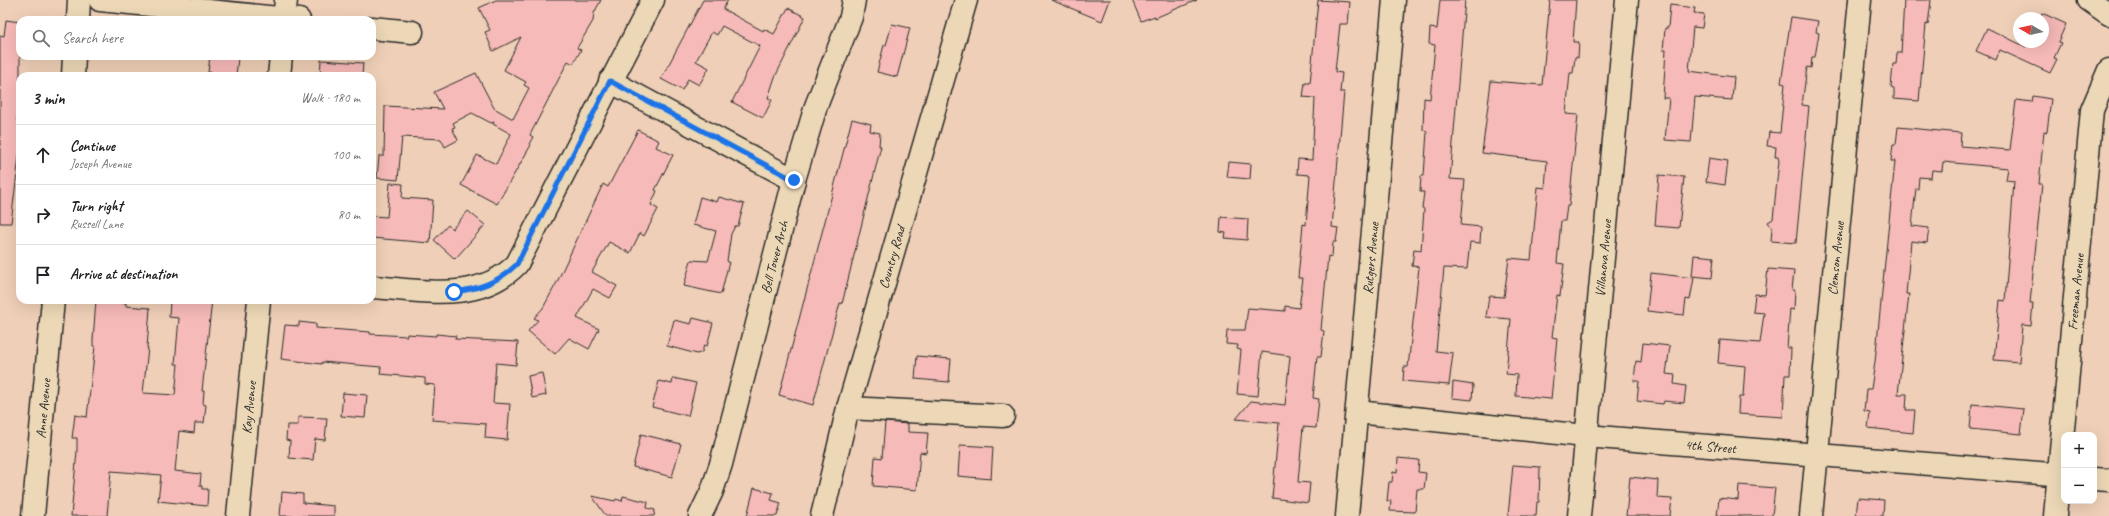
<!DOCTYPE html>
<meta charset="utf-8">
<style>
body{margin:0;font-family:Caveat,sans-serif;background:#f2f2f2;color:#202124}
.controls{position:absolute;right:12px;bottom:12px;display:grid;overflow:hidden;border-radius:8px;box-shadow:0 4px 16px #0002}
.controls button{width:36px;height:36px;display:grid;place-items:center;padding:0;border:0;border-bottom:1px solid #e0e0e0;background:#fff;color:#202124;font:20px sans-serif}
.compass{position:absolute;left:2013px;top:12px;width:36px;height:36px;border-radius:50%;background:#fff;box-shadow:0 4px 16px #0002;rotate:279deg}
.stop{position:absolute;width:12px;height:12px;margin:-9px;border:3px solid #1a73e8;border-radius:50%;background:#fff}
.stop.end{background:#1a73e8;border-color:#fff;box-shadow:0 1px 4px #0008}
.list{margin:0;padding:0;list-style:none}
h2{display:flex;justify-content:space-between;align-items:center;height:52px;margin:0;padding:0 16px;font-size:17px}
h2 small{font-size:13px;font-weight:400;color:#757577}
.list li{display:grid;grid-template-columns:26px 1fr auto;gap:12px;align-items:center;box-sizing:border-box;height:60px;padding:0 16px;border-top:1px solid #e0e0e0}
.list b{display:block;font-size:15px;white-space:nowrap}
.list p{margin:0;font-size:13px;white-space:nowrap;color:#757577}
.list em{font-size:13px;font-style:normal;color:#757577}
.icon{flex:none;width:22px;height:22px;fill:none;stroke:currentColor;stroke-width:2;stroke-linecap:round;stroke-linejoin:round}
.map{position:relative;flex:none;width:2109px;height:516px;overflow:hidden}
.search{position:absolute;background:#fff;box-shadow:0 4px 16px #0002;left:16px;top:16px;width:360px;height:44px;display:flex;align-items:center;gap:10px;box-sizing:border-box;padding:0 14px;border-radius:12px;color:#757577;font-size:15px}
.panel{position:absolute;background:#fff;box-shadow:0 4px 16px #0002;left:16px;top:72px;width:360px;height:232px;border-radius:12px}
.map>svg:first-child{display:block}
.building{fill:#f6bab8;stroke:#2b2b2b}
.lines{fill:none;stroke-linecap:round;stroke-linejoin:round}
.minor-casing{stroke:#2b2b2b;stroke-width:25}
.minor{stroke:#ecd8b6;stroke-width:22}
.route{stroke:#1a73e8;stroke-width:5}
.labels{text-anchor:middle;stroke-width:4;stroke-linejoin:round;paint-order:stroke}
.street-label{font-size:14px;fill:#2b2b2b;stroke:#ecd8b6}
</style>
<div class="map">
<svg width="2109" height="516" viewBox="0 0 2109 516">
<rect width="100%" height="100%" fill="#efcfb7"/>
<filter id="ink" filterUnits="userSpaceOnUse"><feTurbulence type="fractalNoise" baseFrequency=".025" numOctaves="2"/><feDisplacementMap in="SourceGraphic" scale="8" xChannelSelector="R" yChannelSelector="G"/><feConvolveMatrix kernelMatrix="1 2 1 2 8 2 1 2 1" color-interpolation-filters="sRGB"/></filter>
<g filter="url(#ink)">
<!-- building -->
<g class="building">
<polygon points="496,0 601,0 594,13 593,21 577,48 581,50 573,64 568,61 530,135 533,137 529,144 531,145 497,204 461,185 477,155 496,164 511,134 493,124 494,122 491,123 472,113 453,123 455,127 452,128 458,140 445,147 441,139 402,137 398,180 377,178 379,156 384,156 385,106 443,109 434,92 476,73 494,108 513,119 529,88 524,85 526,82 504,70 521,37 493,51 485,32 490,30 479,8"/>
<polygon points="703,0 728,0 723,9 763,31 764,29 774,34 788,8 805,17 775,77 768,98 772,100 763,118 732,102 760,46 722,26 717,35 712,32 696,61 709,68 699,85 688,79 682,90 661,79"/>
<polygon points="1051,0 1110,0 1102,21"/>
<polygon points="1132,0 1197,0 1155,18 1155,16 1141,21"/>
<polygon points="1318,0 1350,2 1348,24 1340,24 1335,72 1342,73 1340,92 1344,92 1332,227 1338,228 1336,242 1333,242 1332,257 1328,256 1321,330 1324,331 1321,357 1317,357 1313,398 1319,399 1316,428 1303,427 1298,482 1310,483 1308,503 1272,498 1279,423 1236,419 1251,401 1285,405 1290,356 1262,352 1258,396 1237,394 1241,350 1237,349 1238,345 1226,344 1227,330 1245,330 1248,308 1285,311 1285,306 1299,308 1303,278 1298,278 1303,224 1306,225 1310,175 1297,174 1298,159 1312,160 1315,98 1303,97 1305,83 1310,83"/>
<polygon points="1440,0 1465,0 1450,179 1465,180 1461,225 1481,227 1480,243 1470,242 1467,269 1444,268 1436,351 1453,353 1449,385 1403,381 1404,367 1408,367 1419,267 1412,266 1414,249 1421,250 1424,209 1422,208 1424,192 1420,192 1421,176 1424,176 1427,131 1423,130 1424,98 1430,99 1435,45 1429,44 1430,28 1437,29"/>
<polygon points="1550,0 1576,0 1573,42 1579,42 1578,58 1575,57 1573,73 1570,73 1566,114 1578,115 1569,206 1567,206 1565,221 1561,221 1557,263 1564,264 1560,296 1557,295 1552,337 1557,338 1551,399 1516,396 1517,375 1506,374 1511,319 1486,317 1489,296 1504,297 1509,258 1531,260 1538,187 1545,188 1547,161 1482,153 1491,81 1542,85"/>
<polygon points="1904,0 1931,0 1928,25 1926,24 1919,101 1894,99 1894,88 1891,87 1893,64 1896,64 1897,53 1901,53"/>
<polygon points="1670,5 1695,8 1694,13 1704,14 1702,28 1693,27 1689,71 1734,77 1732,100 1695,97 1691,142 1665,140 1669,98 1663,98 1666,50 1663,50 1665,28 1668,28"/>
<polygon points="2042,13 2066,24 2058,42 2061,43 2054,58 2057,59 2050,73 2000,50 1996,60 1976,51 1987,28 2026,47 2028,42 2043,42 2043,18 2039,18"/>
<polygon points="1791,17 1818,21 1816,32 1819,33 1815,57 1812,57 1811,68 1807,67 1802,105 1809,106 1796,243 1771,241 1772,228 1768,222 1773,219 1779,161 1778,157 1775,157 1776,147 1767,146 1769,132 1780,133 1785,84 1781,83"/>
<polygon points="6,20 20,22 20,91 17,121 20,121 20,148 11,223 0,223 0,35 4,36"/>
<polygon points="892,24 910,28 897,77 877,72 884,45 886,45"/>
<polygon points="210,56 238,58 236,76 208,72"/>
<polygon points="321,60 363,63 362,76 320,75"/>
<polygon points="2033,96 2051,99 2047,132 2044,131 2039,184 2042,184 2030,303 2033,303 2031,326 2022,325 2019,362 1994,360 2000,300 2005,301 2014,181 2006,180 2008,168 1943,162 1942,171 1932,170 1931,178 1919,177 1918,189 1916,188 1912,226 1929,228 1927,243 1911,241 1906,294 1909,294 1898,394 1907,394 1906,410 1915,410 1913,433 1868,428 1870,412 1864,411 1866,389 1871,389 1875,362 1895,161 1891,161 1893,144 1896,144 1898,127 1961,133 1960,146 2010,150 2016,100 2032,102"/>
<polygon points="852,119 871,124 870,131 880,133 879,146 881,146 842,304 840,303 813,405 779,395"/>
<polygon points="638,130 659,141 656,147 673,155 655,190 657,191 651,205 658,209 644,236 640,233 630,253 609,242 592,272 617,286 610,298 593,289 577,318 599,329 589,349 569,338 555,354 528,331 538,320 534,318 543,308 557,282 603,184 608,187"/>
<polygon points="1709,158 1728,161 1725,185 1706,182"/>
<polygon points="1229,162 1251,164 1250,179 1227,177"/>
<polygon points="1659,175 1684,177 1679,228 1655,226"/>
<polygon points="390,183 403,184 402,198 433,200 430,243 372,238 372,216 387,217"/>
<polygon points="700,197 717,202 719,197 744,204 738,226 735,226 731,234 727,261 729,262 721,294 684,286 691,260 708,261 716,231 693,225"/>
<polygon points="468,211 485,225 455,259 434,240 448,225 452,229"/>
<polygon points="1221,217 1248,219 1247,240 1225,238 1226,233 1220,232"/>
<polygon points="1694,255 1714,257 1712,278 1692,276"/>
<polygon points="1768,269 1794,271 1792,290 1795,290 1794,310 1790,309 1787,348 1791,348 1790,375 1785,375 1783,417 1738,414 1739,397 1743,397 1745,366 1718,363 1720,340 1760,343 1764,313 1753,312 1755,294 1765,295"/>
<polygon points="1651,273 1694,278 1690,300 1686,299 1684,315 1647,311"/>
<polygon points="96,300 121,300 120,303 126,303 126,306 150,308 147,348 148,348 143,393 175,395 178,364 175,364 179,318 169,317 170,300 212,300 202,391 204,391 203,404 206,405 204,423 195,423 194,433 179,431 175,471 201,474 200,486 202,486 202,489 208,489 207,506 158,501 161,475 111,471 107,516 71,516 77,451 77,438 72,438 75,415 87,417 95,346 93,346 93,340"/>
<polygon points="693,318 713,323 707,346 704,345 702,352 697,354 667,346 674,320 691,324"/>
<polygon points="299,322 316,324 316,328 370,332 370,334 407,336 407,334 436,336 436,334 456,336 455,339 518,342 516,365 496,363 493,403 510,404 507,440 485,438 486,424 432,420 435,385 425,384 425,378 380,374 381,367 322,362 322,364 281,359 285,325 299,326"/>
<polygon points="1643,343 1670,346 1666,374 1675,375 1674,384 1686,386 1684,403 1664,401 1663,404 1637,401 1639,381 1634,381 1636,361 1641,362"/>
<polygon points="917,356 951,359 949,382 915,379"/>
<polygon points="542,373 546,395 532,398 528,376"/>
<polygon points="673,378 696,383 688,416 652,407 659,381 672,384"/>
<polygon points="1453,382 1473,385 1472,400 1452,398"/>
<polygon points="343,393 367,395 365,418 341,416"/>
<polygon points="1972,404 2024,409 2021,434 1970,429"/>
<polygon points="298,417 327,418 325,440 315,439 313,460 289,458 290,441 286,440 287,425 298,425"/>
<polygon points="885,422 908,424 908,432 928,433 926,453 920,452 917,490 873,486 875,457 882,458"/>
<polygon points="641,434 681,444 672,477 633,467"/>
<polygon points="960,445 993,447 991,479 958,476"/>
<polygon points="1398,458 1419,460 1418,472 1426,473 1424,489 1417,489 1415,512 1390,511 1391,501 1387,501 1389,482 1392,482 1393,472 1397,473"/>
<polygon points="1513,465 1540,467 1539,502 1537,502 1536,516 1508,516"/>
<polygon points="1630,477 1658,480 1657,498 1672,499 1670,516 1626,516"/>
<polygon points="1739,485 1775,488 1772,516 1717,516 1719,498 1738,500"/>
<polygon points="754,488 773,493 771,500 781,503 777,516 747,516"/>
<polygon points="282,492 303,494 303,503 334,506 334,516 280,516"/>
<polygon points="592,496 615,501 616,499 622,501 623,496 648,502 647,508 655,510 654,516 606,516"/>
<polygon points="1858,498 1884,500 1883,516 1856,516"/>
</g>
<g class="lines">
<!-- minor casing -->
<g class="minor-casing">
<g id="minor">
<polyline points="100,0 299,20"/>
<polyline points="2089,0 2109,14"/>
<polyline points="78,20 79,0"/>
<polyline points="284,20 286,0"/>
<polyline points="372,28 412,32"/>
<polyline points="73,76 74,56"/>
<polyline points="279,76 281,56"/>
<polyline points="610,81 794,180"/>
<path d="M372,287C422,290 478,304 517,264L653,0"/>
<polyline points="848,408 1003,416"/>
<path id="s1" d="M1357,412L1586,436L2064,475"/>
<polyline points="2094,479 2109,480"/>
<path id="s2" d="M33,516L53,300"/>
<path id="s3" d="M238,516L259,300"/>
<path id="s4" d="M700,516L712,491L721,464L794,180L816,106L851,17L854,0"/>
<path id="s5" d="M822,516L848,408L966,0"/>
<path id="s6" d="M1347,516L1394,0"/>
<path id="s7" d="M1579,516L1627,0"/>
<path id="s8" d="M1811,516L1860,0"/>
<path id="s9" d="M2055,516L2092,110L2109,70"/>
</g>
</g>
<!-- minor -->
<use href="#minor" class="minor"/>
</g>
</g>
<g class="lines" filter="url(#ink)">
<!-- route -->
<path class="route" d="M454,292C479,289 499,282 517,264L610,81L794,180"/>
</g>
<g class="labels">
<!-- street labels -->
<g class="street-label">
<text dy="5" stroke="none"><textPath href="#s4" startOffset="270">Bell Tower Arch</textPath></text>
<text dy="5" stroke="none"><textPath href="#s5" startOffset="268">Country Road</textPath></text>
<text dy="5" stroke="none"><textPath href="#s6" startOffset="259">Rutgers Avenue</textPath></text>
<text dy="5" stroke="none"><textPath href="#s7" startOffset="259">Villanova Avenue</textPath></text>
<text dy="5" stroke="none"><textPath href="#s8" startOffset="259">Clemson Avenue</textPath></text>
<text dy="5" stroke="none"><textPath href="#s9" startOffset="225">Freeman Avenue</textPath></text>
<text dy="5" stroke="none"><textPath href="#s2" startOffset="108">Anne Avenue</textPath></text>
<text dy="5" stroke="none"><textPath href="#s3" startOffset="109">Kay Avenue</textPath></text>
<text dy="5" stroke="none"><textPath href="#s1" startOffset="355">4th Street</textPath></text>
</g>
</g>
</svg>
<div class="controls">
<button>+</button>
<button>−</button>
</div>
<svg class="compass" viewBox="-18 -18 36 36"><path d="M0-13l5 13h-10z" fill="#e53935"/><path d="M0 13l5-13h-10z" fill="#757577"/></svg>
<div class="stop" style="left:454px;top:292px"></div>
<div class="stop end" style="left:794px;top:180px"></div>
<div class="search"><svg class="icon" aria-label="search" viewBox="0 0 24 24"><circle cx="10" cy="10" r="6"/><path d="M15 15l6 6"/></svg>Search here</div>
<section class="panel">
<h2>3 min<small>Walk · 180 m</small></h2>
<ul class="list">
<li><svg class="icon" aria-label="ahead" viewBox="0 0 24 24"><path d="M12 20V5M6 11l6-6 6 6"/></svg><div><b>Continue</b><p>Joseph Avenue</p></div><em>100 m</em></li>
<li><svg class="icon" aria-label="right" viewBox="0 0 24 24"><path d="M7 20v-9h11M14 6l5 5-5 5"/></svg><div><b>Turn right</b><p>Russell Lane</p></div><em>80 m</em></li>
<li><svg class="icon" aria-label="arrive" viewBox="0 0 24 24"><path d="M6 21V4h12l-3 4 3 4H6"/></svg><div><b>Arrive at destination</b></div></li>
</ul>
</section>
</div>
